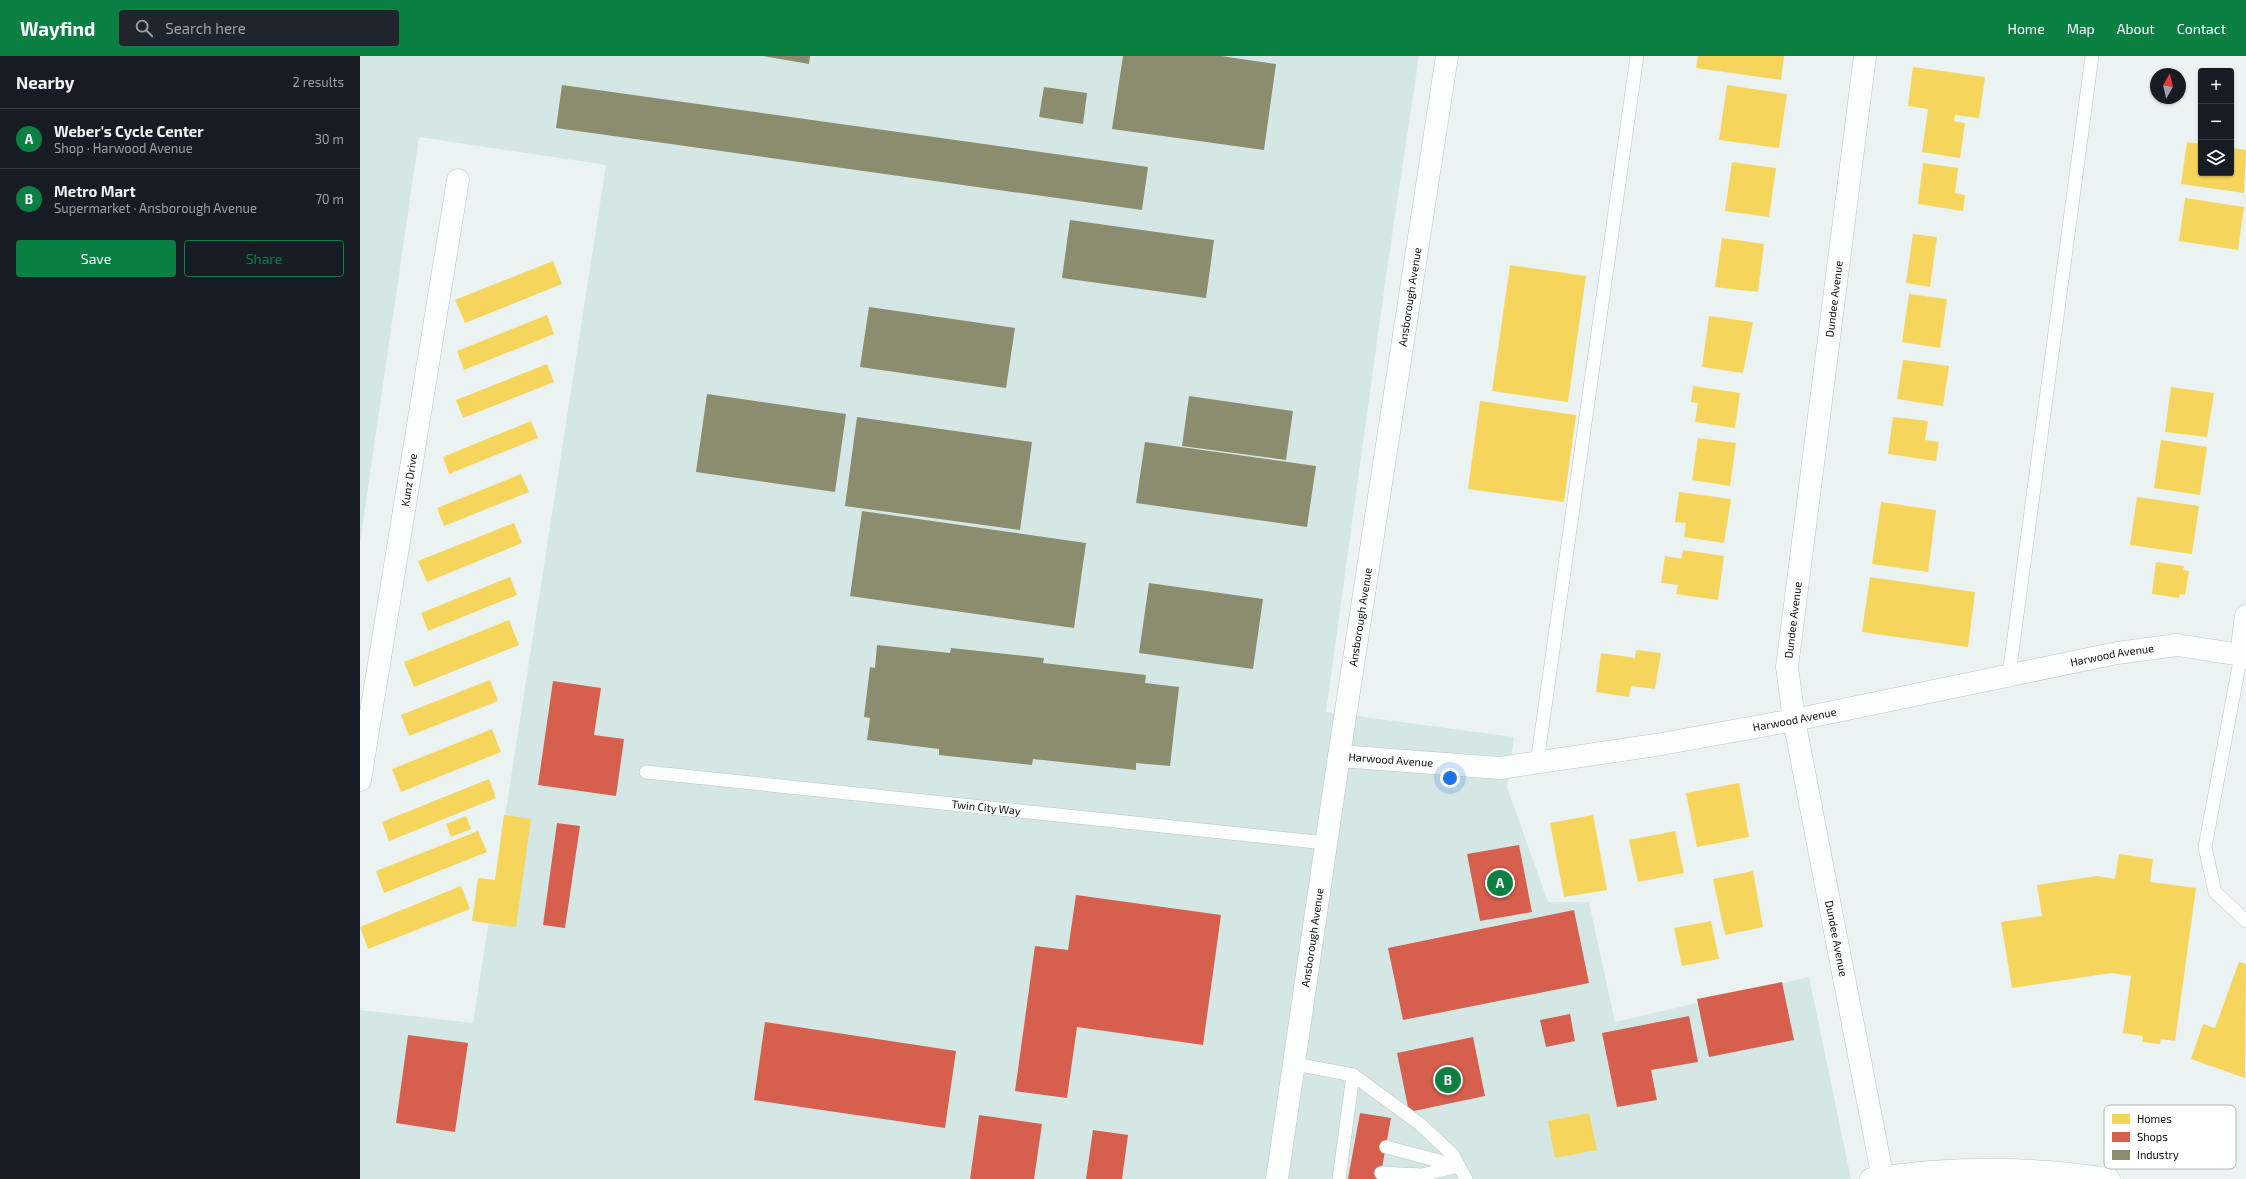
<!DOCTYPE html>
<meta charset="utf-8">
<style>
body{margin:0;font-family:"Exo 2",sans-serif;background:#20242c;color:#f1f3f6}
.controls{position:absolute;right:12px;top:12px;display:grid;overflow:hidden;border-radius:4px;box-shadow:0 1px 3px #0004}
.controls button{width:36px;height:36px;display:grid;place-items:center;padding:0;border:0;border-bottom:1px solid #363941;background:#171b24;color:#f1f3f6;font:20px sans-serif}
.compass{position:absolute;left:1790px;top:12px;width:36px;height:36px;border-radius:50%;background:#171b24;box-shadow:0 1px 3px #0004;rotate:8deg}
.you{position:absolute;left:1090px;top:722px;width:14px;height:14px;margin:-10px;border:3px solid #fff;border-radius:50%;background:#1a73e8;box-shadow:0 0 0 6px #1a73e833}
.badge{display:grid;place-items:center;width:26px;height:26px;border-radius:50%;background:#0b8043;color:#fff;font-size:13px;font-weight:700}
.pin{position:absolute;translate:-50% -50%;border:2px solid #fff;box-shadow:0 1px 4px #0006}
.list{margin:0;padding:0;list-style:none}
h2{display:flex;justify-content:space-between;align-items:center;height:52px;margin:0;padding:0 16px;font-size:17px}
h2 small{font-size:13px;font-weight:400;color:#9ea1a6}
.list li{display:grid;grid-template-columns:26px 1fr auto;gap:12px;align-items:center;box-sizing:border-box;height:60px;padding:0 16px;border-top:1px solid #363941}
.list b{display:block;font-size:15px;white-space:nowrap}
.list p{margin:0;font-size:13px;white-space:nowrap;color:#9ea1a6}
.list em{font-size:13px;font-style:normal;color:#9ea1a6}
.actions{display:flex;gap:8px;padding:12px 16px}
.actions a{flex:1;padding:9px 0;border:1px solid #0b8043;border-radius:4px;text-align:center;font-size:14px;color:#0b8043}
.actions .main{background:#0b8043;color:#fff}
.icon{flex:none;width:22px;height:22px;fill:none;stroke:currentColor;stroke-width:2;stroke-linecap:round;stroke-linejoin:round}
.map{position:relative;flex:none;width:1886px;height:1123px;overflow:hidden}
header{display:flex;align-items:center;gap:24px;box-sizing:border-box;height:56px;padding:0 20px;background:#0b8043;color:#fff}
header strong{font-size:19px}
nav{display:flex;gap:22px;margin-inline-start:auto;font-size:14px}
.search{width:280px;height:36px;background:#20242c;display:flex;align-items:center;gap:10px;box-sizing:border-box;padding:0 14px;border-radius:4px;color:#9ea1a6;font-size:15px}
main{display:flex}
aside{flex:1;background:#171b24}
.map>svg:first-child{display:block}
.built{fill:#d5e7e5}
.homes{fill:#f6d55c}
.shops{fill:#d6604d}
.industry{fill:#8c8c6e}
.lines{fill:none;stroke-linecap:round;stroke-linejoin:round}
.lane-casing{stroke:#bdc5c4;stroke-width:14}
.street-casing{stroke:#bdc5c4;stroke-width:23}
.secondary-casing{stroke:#bdc5c4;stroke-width:23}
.lane{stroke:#fcfdfd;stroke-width:13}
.street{stroke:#fcfdfd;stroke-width:22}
.secondary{stroke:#fcfdfd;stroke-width:22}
.labels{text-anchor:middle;stroke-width:4;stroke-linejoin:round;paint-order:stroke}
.street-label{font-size:11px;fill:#090e0e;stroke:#fff}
.key{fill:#fff;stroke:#b5b7b7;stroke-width:1}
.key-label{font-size:11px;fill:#090e0e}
</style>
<header>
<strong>Wayfind</strong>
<div class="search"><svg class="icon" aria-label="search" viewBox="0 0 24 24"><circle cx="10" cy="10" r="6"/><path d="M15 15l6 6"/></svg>Search here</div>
<nav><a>Home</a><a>Map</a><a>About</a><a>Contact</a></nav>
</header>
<main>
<aside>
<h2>Nearby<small>2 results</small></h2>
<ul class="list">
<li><span class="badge">A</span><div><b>Weber's Cycle Center</b><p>Shop · Harwood Avenue</p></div><em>30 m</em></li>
<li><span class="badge">B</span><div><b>Metro Mart</b><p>Supermarket · Ansborough Avenue</p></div><em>70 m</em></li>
</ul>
<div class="actions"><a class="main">Save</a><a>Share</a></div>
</aside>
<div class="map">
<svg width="1886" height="1123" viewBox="0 0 1886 1123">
<rect width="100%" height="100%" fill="#eaf3f2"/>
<!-- built -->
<polygon class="built" points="0,0 1059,0 1026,220 966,656 1154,681 1147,731 1188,846 1229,846 1255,966 1449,921 1491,1123 0,1123 0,954 113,967 246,109 59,81 0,487"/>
<!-- homes -->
<g class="homes">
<polygon points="1338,0 1424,0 1421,24 1336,12"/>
<polygon points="1553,11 1625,21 1619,62 1595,59 1594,65 1605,67 1600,102 1562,96 1568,53 1548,50"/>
<polygon points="1367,29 1427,38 1419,92 1359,84"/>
<polygon points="1827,86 1841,88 1841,117 1871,117 1871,92 1886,94 1884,137 1821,128"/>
<polygon points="1372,106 1416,112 1409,161 1365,155"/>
<polygon points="1563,107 1598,112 1595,137 1605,139 1603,155 1558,148"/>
<polygon points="1825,142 1884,151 1878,194 1819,185"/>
<polygon points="1553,178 1577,181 1570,231 1546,227"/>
<polygon points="1362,182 1404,188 1398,236 1355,231"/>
<polygon points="193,205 202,228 105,267 95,244"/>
<polygon points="1150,209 1226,220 1208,346 1132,335"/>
<polygon points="1549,238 1587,243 1580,292 1542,286"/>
<polygon points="187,259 194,278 104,314 97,295"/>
<polygon points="1349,260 1393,266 1383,317 1342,311"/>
<polygon points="1543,304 1589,310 1583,350 1537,343"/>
<polygon points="187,308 194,326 103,362 96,344"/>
<polygon points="1333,330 1380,337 1375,372 1335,366 1338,347 1331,346"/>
<polygon points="1811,331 1854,337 1847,381 1805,376"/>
<polygon points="1120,345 1216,359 1204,446 1108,433"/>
<polygon points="1533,361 1568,365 1565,384 1579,386 1576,405 1528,398"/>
<polygon points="171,365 178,382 89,418 83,401"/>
<polygon points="1338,382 1376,387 1370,430 1332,424"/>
<polygon points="1801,384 1847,391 1840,439 1794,432"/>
<polygon points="161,418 169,436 84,470 77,452"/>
<polygon points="1319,436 1371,443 1364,487 1324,481 1326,467 1315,466"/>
<polygon points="1777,441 1839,450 1832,498 1770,489"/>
<polygon points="1521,446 1576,454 1568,516 1512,508"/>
<polygon points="154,467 162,487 67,526 58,505"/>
<polygon points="1323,494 1364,500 1358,544 1316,538 1318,529 1301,527 1305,500 1321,503"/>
<polygon points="1796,506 1824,510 1823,514 1829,515 1825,539 1820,538 1819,542 1792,538"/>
<polygon points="150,521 157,539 68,575 61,557"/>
<polygon points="1510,521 1615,536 1608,591 1502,576"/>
<polygon points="149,564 159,589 54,631 44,606"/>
<polygon points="1276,594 1301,597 1295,633 1271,630 1269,641 1236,636 1241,597 1275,602"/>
<polygon points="130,624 138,645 49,680 41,659"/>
<polygon points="132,673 141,696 41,736 32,713"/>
<polygon points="129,723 136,742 29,785 22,766"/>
<polygon points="1379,727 1389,781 1337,791 1326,737"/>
<polygon points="144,759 171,763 156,871 112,865 118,822 135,824"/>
<polygon points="1233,759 1247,834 1204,841 1190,767"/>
<polygon points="106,760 111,773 91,781 86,768"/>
<polygon points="118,775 127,796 24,837 16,815"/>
<polygon points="1315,775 1324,817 1278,826 1269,784"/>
<polygon points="1759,798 1793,803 1790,826 1836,832 1815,985 1801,983 1800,988 1782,986 1783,980 1763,977 1771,920 1751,917 1652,932 1641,866 1682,860 1677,829 1737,820 1755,823"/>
<polygon points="1393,815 1403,871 1365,879 1353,823"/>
<polygon points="101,830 110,853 8,893 0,871"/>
<polygon points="1351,865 1359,903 1322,910 1314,872"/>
<polygon points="1879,906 1886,908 1885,1022 1831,1003 1843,968 1855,972"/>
<polygon points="1229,1057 1237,1094 1195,1102 1188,1065"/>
</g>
<!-- shops -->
<g class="shops">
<polygon points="193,625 241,632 234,679 264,683 256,740 178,729"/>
<polygon points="197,767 220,770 205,872 183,869"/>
<polygon points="1159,789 1172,856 1120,865 1107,798"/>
<polygon points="716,839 861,859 843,989 717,971 707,1042 655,1035 675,890 708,894"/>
<polygon points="1214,854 1229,927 1043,964 1028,892"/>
<polygon points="1422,926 1434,984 1349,1001 1337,943"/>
<polygon points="1210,958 1215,985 1186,991 1180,964"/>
<polygon points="1329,960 1338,1006 1291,1014 1297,1044 1257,1051 1242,977"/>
<polygon points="405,966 596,995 585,1072 394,1044"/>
<polygon points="48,979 108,987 95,1076 36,1067"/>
<polygon points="1113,981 1125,1040 1049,1056 1037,997"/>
<polygon points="1000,1057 1031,1062 1020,1123 988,1123"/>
<polygon points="619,1059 682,1068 674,1123 610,1123"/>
<polygon points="733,1074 768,1079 762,1123 726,1123"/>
</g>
<!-- industry -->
<g class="industry">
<polygon points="403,0 450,0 449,8"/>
<polygon points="763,0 861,0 916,8 904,94 752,73"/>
<polygon points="202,29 788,111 782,154 196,72"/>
<polygon points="684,31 727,37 723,68 679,61"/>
<polygon points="710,164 854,184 846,242 702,222"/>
<polygon points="509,251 655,272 646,332 500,311"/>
<polygon points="347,338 486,358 475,436 336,416"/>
<polygon points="829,340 933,355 926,404 822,390"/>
<polygon points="497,361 672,386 660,474 485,450"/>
<polygon points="785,386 956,410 947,471 776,447"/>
<polygon points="502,455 726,487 714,572 490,540"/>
<polygon points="789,527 903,543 893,613 779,597"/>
<polygon points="517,589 590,597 591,592 684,602 683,607 786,619 785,627 819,631 810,710 776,707 776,714 673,703 672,709 579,699 579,693 507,684 510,662 504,661 510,611 515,612"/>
</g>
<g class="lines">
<!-- lane casing -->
<g class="lane-casing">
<g id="lane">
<polyline points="1881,599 1845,791 1855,836 1886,865"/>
<polyline points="1649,619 1732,0"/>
<polyline points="1177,707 1277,0"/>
<path id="s1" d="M286,716L966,787"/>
<polyline points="935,1008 993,1019 1060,1068 1093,1099 1106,1123"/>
<polyline points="1026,1091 1098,1110"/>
<polyline points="1021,1117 1062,1119 1099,1110"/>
<polyline points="979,1123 993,1019"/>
</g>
</g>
<!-- street casing -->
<g class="street-casing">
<g id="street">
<path id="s2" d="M1505,0L1427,611L1434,664L1523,1123"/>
<polyline points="1881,599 1886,560"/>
<path id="s3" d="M979,700L1140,712L1296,689L1434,664L1757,597L1817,589L1881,599L1886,602"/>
<path id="s4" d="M0,724L98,124"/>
</g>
</g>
<!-- secondary casing -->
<g class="secondary-casing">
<g id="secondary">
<path id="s5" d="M917,1123L979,700L1087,0"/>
<path d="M1511,1123C1589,1111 1672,1111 1749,1123"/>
</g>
</g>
<!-- lane -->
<use href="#lane" class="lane"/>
<!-- street -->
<use href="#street" class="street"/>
<!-- secondary -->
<use href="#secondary" class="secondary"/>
</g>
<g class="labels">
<!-- street labels -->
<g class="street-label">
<text dy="4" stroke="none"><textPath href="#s5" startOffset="892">Ansborough Avenue</textPath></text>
<text transform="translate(1474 243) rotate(-83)" y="4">Dundee Avenue</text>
<text dy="4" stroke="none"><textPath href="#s4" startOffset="304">Kunz Drive</textPath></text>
<text dy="4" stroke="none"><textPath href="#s5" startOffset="568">Ansborough Avenue</textPath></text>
<text transform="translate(1433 564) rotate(-83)" y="4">Dundee Avenue</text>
<text dy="4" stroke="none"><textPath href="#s3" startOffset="784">Harwood Avenue</textPath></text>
<text dy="4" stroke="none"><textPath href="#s3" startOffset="460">Harwood Avenue</textPath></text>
<text dy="4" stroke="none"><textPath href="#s3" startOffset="52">Harwood Avenue</textPath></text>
<text dy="4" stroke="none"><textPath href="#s1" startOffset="342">Twin City Way</textPath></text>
<text dy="4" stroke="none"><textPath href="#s5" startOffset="244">Ansborough Avenue</textPath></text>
<text dy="4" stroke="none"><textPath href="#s2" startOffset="892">Dundee Avenue</textPath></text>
</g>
</g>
<!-- legend -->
<rect x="1744" y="1049" width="132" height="64" rx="6" class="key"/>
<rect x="1752" y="1058" width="18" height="10" fill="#f6d55c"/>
<rect x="1752" y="1076" width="18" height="10" fill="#d6604d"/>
<rect x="1752" y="1094" width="18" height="10" fill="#8c8c6e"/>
<g class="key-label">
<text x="1777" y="1067">Homes</text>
<text x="1777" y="1085">Shops</text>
<text x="1777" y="1103">Industry</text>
</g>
</svg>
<div class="controls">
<button>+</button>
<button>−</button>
<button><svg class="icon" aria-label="layers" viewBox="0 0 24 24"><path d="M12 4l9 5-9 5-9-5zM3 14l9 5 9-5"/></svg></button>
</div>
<svg class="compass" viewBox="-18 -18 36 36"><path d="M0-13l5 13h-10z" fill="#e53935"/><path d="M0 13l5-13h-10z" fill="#9ea1a6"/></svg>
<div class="you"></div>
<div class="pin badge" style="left:1140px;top:827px">A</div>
<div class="pin badge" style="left:1088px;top:1024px">B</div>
</div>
</main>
